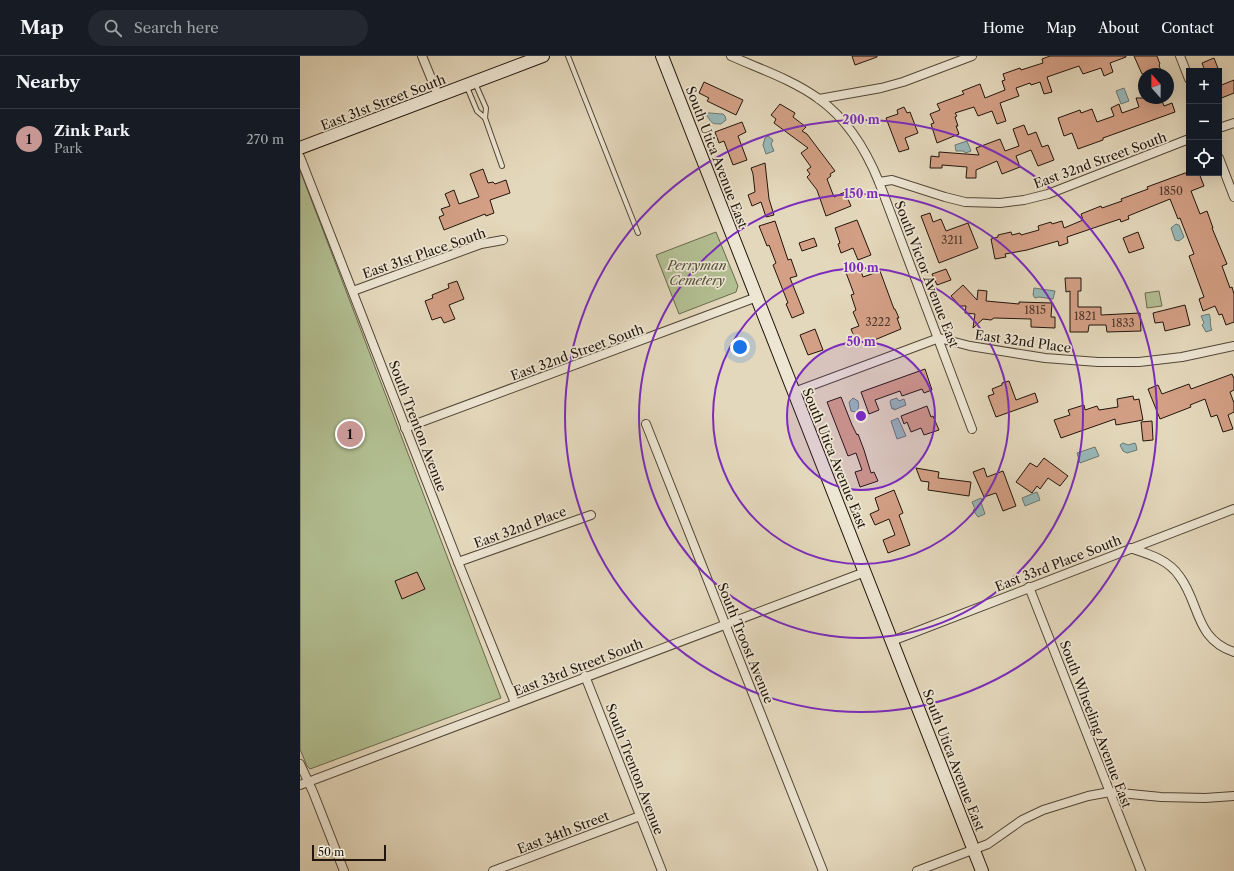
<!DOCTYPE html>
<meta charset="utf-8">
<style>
body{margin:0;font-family:"Libre Caslon Text",serif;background:#242831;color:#f1f3f6}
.controls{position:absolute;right:12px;top:12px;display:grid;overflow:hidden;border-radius:0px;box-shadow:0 4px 16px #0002}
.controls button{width:36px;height:36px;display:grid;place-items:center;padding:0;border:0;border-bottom:1px solid #363941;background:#171b24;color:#f1f3f6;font:20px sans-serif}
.compass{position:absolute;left:838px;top:12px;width:36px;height:36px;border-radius:50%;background:#171b24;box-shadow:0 4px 16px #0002;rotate:339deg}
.scale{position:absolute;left:12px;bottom:10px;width:74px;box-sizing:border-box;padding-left:4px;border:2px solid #22150b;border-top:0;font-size:11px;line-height:14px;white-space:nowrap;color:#22150b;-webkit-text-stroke:3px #ede6d3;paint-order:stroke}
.you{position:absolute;left:440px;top:291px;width:14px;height:14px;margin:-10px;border:3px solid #fff;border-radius:50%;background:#1a73e8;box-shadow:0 0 0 6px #1a73e833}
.badge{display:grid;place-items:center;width:26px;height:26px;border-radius:50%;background:#c59692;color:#111;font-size:13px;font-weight:700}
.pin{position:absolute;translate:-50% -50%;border:2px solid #fff;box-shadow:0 1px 4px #0006}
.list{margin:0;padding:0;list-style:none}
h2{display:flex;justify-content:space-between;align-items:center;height:52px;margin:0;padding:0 16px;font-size:17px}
h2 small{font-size:13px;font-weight:400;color:#9ea1a6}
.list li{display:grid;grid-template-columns:26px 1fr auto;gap:12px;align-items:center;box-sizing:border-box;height:60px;padding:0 16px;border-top:1px solid #363941}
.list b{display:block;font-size:15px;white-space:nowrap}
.list p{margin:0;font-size:13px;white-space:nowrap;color:#9ea1a6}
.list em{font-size:13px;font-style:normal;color:#9ea1a6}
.icon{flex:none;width:22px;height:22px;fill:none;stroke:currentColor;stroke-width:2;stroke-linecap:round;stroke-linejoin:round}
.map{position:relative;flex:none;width:934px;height:815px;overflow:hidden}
header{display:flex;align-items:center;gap:24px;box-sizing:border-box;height:56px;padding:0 20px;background:#171b24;border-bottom:1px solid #363941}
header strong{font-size:19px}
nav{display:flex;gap:22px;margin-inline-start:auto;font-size:14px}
.search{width:280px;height:36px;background:#242831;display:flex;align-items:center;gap:10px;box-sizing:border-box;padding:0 14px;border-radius:22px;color:#9ea1a6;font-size:15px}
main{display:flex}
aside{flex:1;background:#171b24}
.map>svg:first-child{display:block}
.green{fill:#b2bf92;stroke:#6a6a4e}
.water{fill:#98b8b9;stroke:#697773}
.building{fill:#d39f85;stroke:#22150b}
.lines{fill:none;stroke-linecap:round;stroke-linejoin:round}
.lane-casing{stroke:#524637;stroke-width:6}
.street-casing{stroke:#524637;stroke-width:10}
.secondary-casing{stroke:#22150b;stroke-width:14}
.lane{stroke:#ede6d3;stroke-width:4}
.street{stroke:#ede6d3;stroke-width:8}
.secondary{stroke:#ede6d3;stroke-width:12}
.ring{fill:none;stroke:#7b2cbf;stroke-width:2}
.labels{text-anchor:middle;stroke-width:3.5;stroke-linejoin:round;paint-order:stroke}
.number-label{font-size:11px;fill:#4e382a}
.street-label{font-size:13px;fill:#22150b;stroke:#ede6d3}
.park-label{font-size:13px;font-style:italic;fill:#54503a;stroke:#ede6d3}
.centre{fill:#7b2cbf;stroke:#ede6d3;stroke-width:2}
.ring-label{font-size:12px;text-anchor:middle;font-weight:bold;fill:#7b2cbf;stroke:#ede6d3;stroke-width:3.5;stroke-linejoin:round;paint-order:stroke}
</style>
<header>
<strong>Map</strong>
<div class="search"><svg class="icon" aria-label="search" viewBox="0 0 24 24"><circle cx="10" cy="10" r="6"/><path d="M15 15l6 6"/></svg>Search here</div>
<nav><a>Home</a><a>Map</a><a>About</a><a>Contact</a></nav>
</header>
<main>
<aside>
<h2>Nearby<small></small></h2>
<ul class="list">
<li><span class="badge">1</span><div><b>Zink Park</b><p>Park</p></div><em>270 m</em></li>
</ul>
</aside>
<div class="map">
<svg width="934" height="815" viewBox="0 0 934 815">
<rect width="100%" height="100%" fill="#e4d8bc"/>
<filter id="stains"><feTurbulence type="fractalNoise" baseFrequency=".005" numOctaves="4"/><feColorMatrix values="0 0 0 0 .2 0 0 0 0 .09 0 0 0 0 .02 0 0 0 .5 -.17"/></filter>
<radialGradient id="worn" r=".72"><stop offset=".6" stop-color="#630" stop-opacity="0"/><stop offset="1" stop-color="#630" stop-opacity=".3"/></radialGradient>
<!-- green -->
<g class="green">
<polygon points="0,114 201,642 10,713 7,710 0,693"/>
<polygon points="416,176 438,230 436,236 379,258 356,199"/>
<polygon points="859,235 862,250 847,252 845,237"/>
</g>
<!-- water -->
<g class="water">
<polygon points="824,32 829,45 821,48 816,35"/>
<path d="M408,57C414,57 418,58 423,58L425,60L426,64L421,68C411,68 412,67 407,60Z"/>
<polygon points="468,80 473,84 471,88 474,95 466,98 463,89 465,82"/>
<polygon points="667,85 671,95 666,97 663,95 656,95 655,89"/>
<polygon points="876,168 879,169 884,181 879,185 875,184 871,172"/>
<polygon points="734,232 755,235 753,243 739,241 735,242 733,239"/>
<path d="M909,258C912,265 909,268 912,274L906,276L902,269L904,267L901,260Z"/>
<path d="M553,342L558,345C559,350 559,353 556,356L551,355L549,346Z"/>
<polygon points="597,342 599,345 604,343 606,349 594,354 594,352 592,353 590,346 591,344"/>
<polygon points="598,362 606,380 597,383 591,365"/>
<polygon points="823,387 828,389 835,387 836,389 837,394 827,397 823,395 820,389"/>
<polygon points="795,391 799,400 780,407 777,397"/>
<polygon points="737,436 740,444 725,450 722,442"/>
<polygon points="681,442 682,445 681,446 685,458 678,461 673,454 675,453 672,446"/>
</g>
<!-- building -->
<g class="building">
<polygon points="552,0 577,0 577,1 555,9"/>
<polygon points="750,0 826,0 826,1 810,7 813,16 804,20 801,12 783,18 779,10 747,21 752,36 744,38 740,26 731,29 730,27 716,32 719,40 700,47 706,65 697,68 692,55 678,60 674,51 655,57 657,60 655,61 658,70 656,70 659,78 637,87 631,68 634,67 630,58 640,54 637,48 664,38 662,35 680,28 685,42 705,34 702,25 705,24 703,18 720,12 721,14 743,7 742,3"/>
<polygon points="834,0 857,0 860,8 859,9 862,18 842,18"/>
<polygon points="914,2 919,15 905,15 902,7"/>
<polygon points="934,24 934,37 919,43 919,30"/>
<polygon points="404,26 443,44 436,59 407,45 409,42 399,37"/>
<polygon points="836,42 861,42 864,50 872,47 875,56 803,82 803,84 778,93 772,77 764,80 758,62 780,54 781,57 792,53 797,66 814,60 811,52 819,48 822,57 839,51"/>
<polygon points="480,48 495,57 493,61 506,71 502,75 507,78 535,115 530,118 531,120 527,123 534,141 545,136 551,150 526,160 517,134 507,121 510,118 507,114 511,111 501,97 508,92 474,67 476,63 471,59"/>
<polygon points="604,51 607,57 610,56 618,77 605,82 609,93 599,96 586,62 598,58 597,54"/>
<polygon points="442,66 446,76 438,80 447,104 433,109 424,85 419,87 415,76"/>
<polygon points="724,69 728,79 736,76 742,91 748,89 754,104 738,110 731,94 716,100 720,111 702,118 697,105 676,114 676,122 666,122 667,111 642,109 642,112 630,112 631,100 639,101 639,96 679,99 676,92 700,83 705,95 719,90 713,73"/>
<polygon points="465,107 469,143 474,159 466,161 461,146 452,150 448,139 455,136 453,118 451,112"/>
<polygon points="183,113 188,127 193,126 195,128 206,124 210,137 190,144 194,157 186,160 185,158 144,174 139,161 144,159 141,153 150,150 145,138 154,134 159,148 179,141 170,118"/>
<polygon points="885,117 899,117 904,130 891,135 900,158 907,155 913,172 912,172 927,208 922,210 930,232 932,231 934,238 934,266 926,269 922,258 919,259 915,250 903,255 899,243 904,241 889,200 894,198 880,162 878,163 870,143 828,160 829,163 821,166 820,163 767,181 768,187 759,190 758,185 727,194 705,198 706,201 695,203 691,183 698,181 698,179 711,176 712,179 720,177 721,179 739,174 738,170 751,166 752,168 762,165 764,172 783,164 781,158 801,150 802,152 822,145 821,143 848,133 847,131"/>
<polygon points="630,157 633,166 641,163 646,175 668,167 678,192 639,207 621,160"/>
<polygon points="557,164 571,199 558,204 553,192 541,197 538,188 540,187 535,172"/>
<polygon points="475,165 488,204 491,203 497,220 490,222 504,257 492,262 486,248 488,247 473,209 476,207 469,189 467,190 459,170"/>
<polygon points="838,176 844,192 829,197 823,182"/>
<polygon points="514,182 517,190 502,195 499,187"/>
<polygon points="559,209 563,221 580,215 594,253 595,253 599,262 597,262 601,273 572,285 571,282 557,288 551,273 559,270 553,256 556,254 551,239 554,238 545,214"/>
<polygon points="646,213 651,224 637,229 632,218"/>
<polygon points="765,222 781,222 781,235 778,235 778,251 801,251 801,259 840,257 841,275 807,276 806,269 789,269 788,276 770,276 770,235 766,236"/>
<polygon points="157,225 164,243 149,249 155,263 144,267 141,261 132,264 125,245 133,242 132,239 149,232 148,228"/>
<polygon points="663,229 677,244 678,234 687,235 686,245 719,248 719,246 752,247 751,261 755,261 755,272 731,271 731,263 694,262 691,264 683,263 673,272 675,258 665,257 666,250 660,250 651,240"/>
<polygon points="885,249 890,269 865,275 863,266 855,267 853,257"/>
<polygon points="515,273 523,294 508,299 500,279"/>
<polygon points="625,313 632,334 624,337 622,333 602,340 600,335 575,344 579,354 569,358 561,336"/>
<polygon points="932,318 934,323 934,334 930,336 934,347 934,356 928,359 933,373 923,376 917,359 911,361 905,343 890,349 891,351 860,363 848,333 858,329 862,338 889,328 891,333"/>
<polygon points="709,325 716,344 735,337 738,346 696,361 688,340 694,338 692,333 702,329 702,327"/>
<polygon points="833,340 834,344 839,343 843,364 816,369 815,363 761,382 754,364 770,359 768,354 784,349 785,354 797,350 799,354 818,351 817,343"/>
<polygon points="541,341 552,369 557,379 558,378 564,394 571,417 574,416 578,425 560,431 555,416 562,414 556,397 548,400 527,346"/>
<polygon points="627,350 631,361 633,360 639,374 624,379 621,372 611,376 607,366 604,368 601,360"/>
<polygon points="852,365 853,384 843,385 841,366"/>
<polygon points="744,402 768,420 760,430 748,422 740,433 737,430 732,437 716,426 730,407 737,411"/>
<polygon points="616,412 639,416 638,422 671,426 669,440 628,434 629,426 621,425"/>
<polygon points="684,412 687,421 703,415 716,450 703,455 696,437 684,441 673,416"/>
<polygon points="594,434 603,457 599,459 610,489 588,497 583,484 595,479 589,463 575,469 570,458 579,454 575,442"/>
<polygon points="117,516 125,533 102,543 95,525"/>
</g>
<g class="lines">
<!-- lane casing -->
<g class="lane-casing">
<g id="lane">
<polyline points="268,0 338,177"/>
<polyline points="167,31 177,55 185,62 186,52 175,27"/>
<polyline points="185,62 202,110"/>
</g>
</g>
<!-- street casing -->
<g class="street-casing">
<g id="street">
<polyline points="122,0 138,39"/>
<path d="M431,0C460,13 493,24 519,43C547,63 566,94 579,126L672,373"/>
<polyline points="880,0 889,23"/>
<polyline points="519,43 581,32 603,26 672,0"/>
<polyline points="919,72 934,67"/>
<polyline points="0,101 158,506 215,647"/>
<polyline points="919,102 934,141"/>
<polyline points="579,126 592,124 645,141 665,146 700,147 724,144 748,138 889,83"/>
<polyline points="53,235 181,188 203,184"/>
<polyline points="494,336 639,282 670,290 745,302 798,306 839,306 882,301 934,290"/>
<polyline points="346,368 523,815"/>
<polyline points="105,372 457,241"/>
<path d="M830,492C849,498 869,504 880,521C900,548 895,583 934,596"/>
<polyline points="158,506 291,459"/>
<polyline points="729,531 841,815"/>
<polyline points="592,585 934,453"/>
<polyline points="285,620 362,815"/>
<polyline points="0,708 13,736 44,815"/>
<polyline points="0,729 565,516"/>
<polyline points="193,815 340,760"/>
<polyline points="617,815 688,788 722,764 743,754 788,740 810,736 861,741 905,742 934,740"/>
</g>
</g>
<!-- secondary casing -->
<g class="secondary-casing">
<g id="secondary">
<polyline points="362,0 682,815"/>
<polyline points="0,92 243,0"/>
</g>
</g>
<!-- lane -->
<use href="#lane" class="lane"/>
<!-- street -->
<use href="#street" class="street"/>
<!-- secondary -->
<use href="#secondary" class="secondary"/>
</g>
<!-- distance rings -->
<circle cx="561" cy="360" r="74" fill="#7b2cbf" fill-opacity=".12"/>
<g class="ring">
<circle cx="561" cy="360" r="74"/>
<circle cx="561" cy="360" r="148"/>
<circle cx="561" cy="360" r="222"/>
<circle cx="561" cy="360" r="296"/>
</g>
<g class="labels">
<!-- number labels -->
<g class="number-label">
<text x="871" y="139">1850</text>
<text x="652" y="188">3211</text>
<text x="735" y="258">1815</text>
<text x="785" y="264">1821</text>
<text x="578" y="270">3222</text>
<text x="823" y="271">1833</text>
</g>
<!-- street labels -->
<g class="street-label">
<text transform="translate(83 46) rotate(-21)" y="5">East 31st Street South</text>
<text transform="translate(417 101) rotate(69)" y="5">South Utica Avenue East</text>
<text transform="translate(800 104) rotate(-20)" y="5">East 32nd Street South</text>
<text transform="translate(124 197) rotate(-19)" y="5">East 31st Place South</text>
<text transform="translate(627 218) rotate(69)" y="5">South Victor Avenue East</text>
<text transform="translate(723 285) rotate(8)" y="5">East 32nd Place</text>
<text transform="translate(277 296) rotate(-20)" y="5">East 32nd Street South</text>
<text transform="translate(118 370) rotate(69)" y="5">South Trenton Avenue</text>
<text transform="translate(535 402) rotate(68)" y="5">South Utica Avenue East</text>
<text transform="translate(220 471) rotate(-20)" y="5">East 32nd Place</text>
<text transform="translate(758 507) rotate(-21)" y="5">East 33rd Place South</text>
<text transform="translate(446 587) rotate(68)" y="5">South Troost Avenue</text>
<text transform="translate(278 611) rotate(-21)" y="5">East 33rd Street South</text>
<text transform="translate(796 668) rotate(69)" y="5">South Wheeling Avenue East</text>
<text transform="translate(654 704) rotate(69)" y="5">South Utica Avenue East</text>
<text transform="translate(335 713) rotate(69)" y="5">South Trenton Avenue</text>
<text transform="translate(263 776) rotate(-21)" y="5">East 34th Street</text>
</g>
<!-- park labels -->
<g class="park-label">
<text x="397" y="214">Perryman<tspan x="397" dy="15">Cemetery</tspan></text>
</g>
</g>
<circle cx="561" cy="360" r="6" class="centre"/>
<g class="ring-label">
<text x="561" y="68">200 m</text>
<text x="561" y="142">150 m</text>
<text x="561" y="216">100 m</text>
<text x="561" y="290">50 m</text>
</g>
<rect width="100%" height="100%" filter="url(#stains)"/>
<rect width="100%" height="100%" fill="url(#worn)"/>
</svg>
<div class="controls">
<button>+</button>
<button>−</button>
<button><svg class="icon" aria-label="locate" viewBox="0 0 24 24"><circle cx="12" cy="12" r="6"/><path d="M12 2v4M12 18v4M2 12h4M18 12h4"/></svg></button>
</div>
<svg class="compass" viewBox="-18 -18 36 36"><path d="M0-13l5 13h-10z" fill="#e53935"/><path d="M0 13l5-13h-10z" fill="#9ea1a6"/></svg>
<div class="scale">50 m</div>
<div class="you"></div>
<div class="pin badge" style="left:50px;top:378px">1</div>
</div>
</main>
